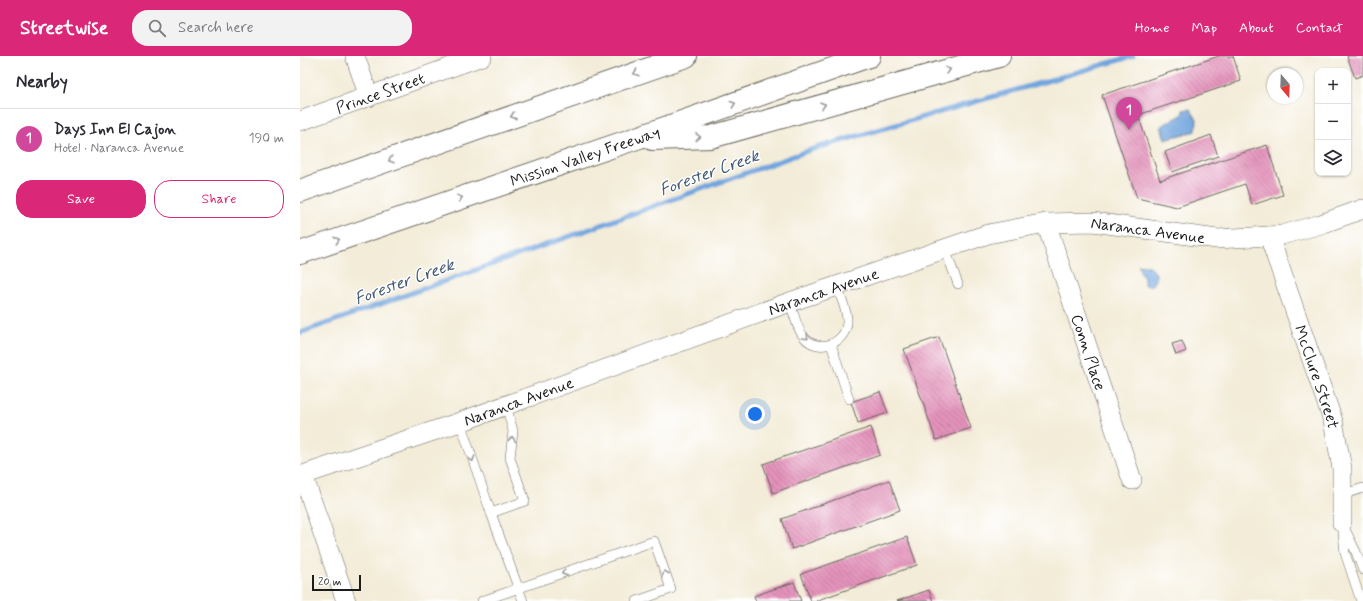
<!DOCTYPE html>
<meta charset="utf-8">
<style>
body{margin:0;font-family:Mynerve,sans-serif;background:#f2f2f3;color:#2b2b33}
.controls{position:absolute;right:12px;top:12px;display:grid;overflow:hidden;border-radius:8px;box-shadow:0 1px 3px #0004}
.controls button{width:36px;height:36px;display:grid;place-items:center;padding:0;border:0;border-bottom:1px solid #e1e1e2;background:#fff;color:#2b2b33;font:20px sans-serif}
.compass{position:absolute;left:967px;top:12px;width:36px;height:36px;border-radius:50%;background:#fff;box-shadow:0 1px 3px #0004;rotate:161deg}
.scale{position:absolute;left:12px;bottom:10px;width:49px;box-sizing:border-box;padding-left:4px;border:2px solid #1c1c1c;border-top:0;font-size:11px;line-height:14px;white-space:nowrap;color:#1c1c1c;-webkit-text-stroke:3px #fff;paint-order:stroke}
.you{position:absolute;left:455px;top:358px;width:14px;height:14px;margin:-10px;border:3px solid #fff;border-radius:50%;background:#1a73e8;box-shadow:0 0 0 6px #1a73e833}
.badge{display:grid;place-items:center;width:26px;height:26px;border-radius:50%;background:#db2777;color:#fff;font-size:13px;font-weight:700}
.pin{position:absolute;translate:-50% -33px;filter:drop-shadow(0 1px 2px #0008)}
.pin::after{content:'';position:absolute;top:21px;width:14px;height:12px;background:inherit;clip-path:polygon(0 0,100% 0,50% 100%)}
.list{margin:0;padding:0;list-style:none}
h2{display:flex;justify-content:space-between;align-items:center;height:52px;margin:0;padding:0 16px;font-size:17px}
h2 small{font-size:13px;font-weight:400;color:#7c7c81}
.list li{display:grid;grid-template-columns:26px 1fr auto;gap:12px;align-items:center;box-sizing:border-box;height:60px;padding:0 16px;border-top:1px solid #e1e1e2}
.list b{display:block;font-size:15px;white-space:nowrap}
.list p{margin:0;font-size:13px;white-space:nowrap;color:#7c7c81}
.list em{font-size:13px;font-style:normal;color:#7c7c81}
.actions{display:flex;gap:8px;padding:12px 16px}
.actions a{flex:1;padding:9px 0;border:1px solid #db2777;border-radius:16px;text-align:center;font-size:14px;color:#db2777}
.actions .main{background:#db2777;color:#fff}
.icon{flex:none;width:22px;height:22px;fill:none;stroke:currentColor;stroke-width:2;stroke-linecap:round;stroke-linejoin:round}
.map{position:relative;flex:none;width:1063px;height:545px;overflow:hidden}
header{display:flex;align-items:center;gap:24px;box-sizing:border-box;height:56px;padding:0 20px;background:#db2777;color:#fff}
header strong{font-size:19px}
nav{display:flex;gap:22px;margin-inline-start:auto;font-size:14px}
.search{width:280px;height:36px;background:#f2f2f3;display:flex;align-items:center;gap:10px;box-sizing:border-box;padding:0 14px;border-radius:16px;color:#7c7c81;font-size:15px}
main{display:flex}
aside{flex:1;background:#fff}
.map>svg:first-child{display:block}
.water{fill:#72a5de;stroke:#47607d}
.lines{fill:none;stroke-linecap:round;stroke-linejoin:round}
.stream{stroke:#72a5de;stroke-width:5}
.building{fill:url(#building-back-hatch)}
.service-casing{stroke:#67655e;stroke-width:10}
.minor-casing{stroke:#67655e;stroke-width:20}
.motorway-casing{stroke:#67655e;stroke-width:24}
.service{stroke:#fff;stroke-width:9}
.minor{stroke:#fff;stroke-width:19}
.motorway{stroke:#fff;stroke-width:22}
.oneway{stroke:#999}
.labels{text-anchor:middle;stroke-width:3;stroke-linejoin:round;paint-order:stroke}
.street-label{font-size:16px;fill:#1c1c1c;stroke:#fff}
.water-label{font-size:17px;font-style:italic;fill:#435a73;stroke:#fff}
</style>
<header>
<strong>Streetwise</strong>
<div class="search"><svg class="icon" aria-label="search" viewBox="0 0 24 24"><circle cx="10" cy="10" r="6"/><path d="M15 15l6 6"/></svg>Search here</div>
<nav><a>Home</a><a>Map</a><a>About</a><a>Contact</a></nav>
</header>
<main>
<aside>
<h2>Nearby<small></small></h2>
<ul class="list">
<li><span class="badge" style="background:#d1479c">1</span><div><b>Days Inn El Cajon</b><p>Hotel · Naranca Avenue</p></div><em>190 m</em></li>
</ul>
<div class="actions"><a class="main">Save</a><a>Share</a></div>
</aside>
<div class="map">
<svg width="1063" height="545" viewBox="0 0 1063 545">
<defs>
<pattern id="building-back-hatch" width="6" height="6" patternUnits="userSpaceOnUse"><rect width="6" height="6" fill="#e493bb"/><path d="M-1 5l2 2M0 0l6 6M5-1l2 2" fill="none" stroke="#b87797"/></pattern>
</defs>
<rect width="100%" height="100%" fill="#fff"/>
<filter id="ink" filterUnits="userSpaceOnUse"><feTurbulence type="fractalNoise" baseFrequency=".025" numOctaves="2"/><feDisplacementMap in="SourceGraphic" scale="8" xChannelSelector="R" yChannelSelector="G"/><feConvolveMatrix kernelMatrix="1 2 1 2 8 2 1 2 1" color-interpolation-filters="sRGB"/></filter>
<filter id="wash" filterUnits="userSpaceOnUse"><feTurbulence type="fractalNoise" baseFrequency=".012" numOctaves="4" result="noise"/><feDisplacementMap in="SourceGraphic" scale="16" xChannelSelector="R" yChannelSelector="G"/><feGaussianBlur stdDeviation="0.9" result="paint"/><feColorMatrix in="noise" values="0 0 0 0 0 0 0 0 0 0 0 0 0 0 0 0 0 1.4 0 .05"/><feComposite in="paint" operator="in"/></filter>
<g filter="url(#wash)">
<rect width="100%" height="100%" fill="#f3ecd8"/>
<!-- water -->
<g class="water">
<polygon points="890,53 897,63 896,75 865,83 861,70 882,59 883,54"/>
<path d="M838,209L850,210L856,218V224C853,229 849,232 844,228V221L841,217Z"/>
</g>
<g class="lines">
<!-- stream -->
<polyline class="stream" points="0,277 513,93 833,0"/>
</g>
<g id="blocks">
<!-- building -->
<g class="building">
<polygon points="919,0 933,0 941,25 838,59 860,124 967,89 983,139 952,149 945,128 877,151 837,142 802,39"/>
<polygon points="1047,0 1063,0 1063,19 1055,22"/>
<polygon points="911,79 918,100 872,116 865,96"/>
<polygon points="639,281 671,372 636,384 604,293"/>
<polygon points="882,285 886,295 876,299 872,288"/>
<polygon points="580,336 588,357 558,367 551,346"/>
<polygon points="571,371 580,399 473,437 463,408"/>
<polygon points="589,424 600,454 492,493 482,463"/>
<polygon points="607,481 617,509 515,545 511,545 501,518"/>
<polygon points="494,526 501,545 456,545 454,540"/>
<polygon points="629,534 633,545 597,545"/>
</g>
</g>
</g>
<g filter="url(#ink)">
<use href="#blocks" fill-opacity="0" stroke="#67655e" stroke-width="1"/>
<g class="lines">
<!-- service casing -->
<g class="service-casing">
<g id="service">
<polyline points="645,193 658,228"/>
<path d="M490,246C494,257 496,272 504,281C518,298 546,288 547,266C548,256 540,240 537,230"/>
<polyline points="531,288 549,343"/>
<polyline points="160,366 191,457 225,445 210,402 213,375 206,349"/>
<polyline points="1042,439 1063,432"/>
<polyline points="191,457 223,545"/>
<polyline points="182,545 354,485 371,533 337,545"/>
<polyline points="1061,545 1045,497 1042,467 1056,496 1063,514"/>
</g>
</g>
<!-- minor casing -->
<g class="minor-casing">
<g id="minor">
<polyline points="55,0 69,41"/>
<path id="s1" d="M0,65L182,0"/>
<path id="s2" d="M746,167L832,424"/>
<path id="s3" d="M969,180L1033,365L1042,412V467"/>
<polyline points="3,419 46,545"/>
<path id="s4" d="M0,420L160,366L490,246L688,178L746,167L793,166L917,183L969,180L982,179L1021,168L1063,153"/>
</g>
</g>
<!-- motorway casing -->
<g class="motorway-casing">
<g id="motorway">
<polyline points="352,83 411,81 699,0"/>
<polyline points="0,135 386,0"/>
<path id="s5" d="M0,197L331,84L569,0"/>
</g>
</g>
<!-- service -->
<use href="#service" class="service"/>
<!-- minor -->
<use href="#minor" class="minor"/>
<!-- motorway -->
<use href="#motorway" class="motorway"/>
</g>
<!-- one-way arrows -->
<defs><path id="oneway-chevron" d="M-2-3.5L2.5 0L-2 3.5" fill="none" stroke-width="1.6" stroke-linecap="round" stroke-linejoin="round"/></defs>
<g class="oneway">
<use href="#oneway-chevron" transform="translate(648 14) rotate(-16)"/>
<use href="#oneway-chevron" transform="translate(336 17) rotate(161)"/>
<use href="#oneway-chevron" transform="translate(433 48) rotate(-19)"/>
<use href="#oneway-chevron" transform="translate(523 49) rotate(-16)"/>
<use href="#oneway-chevron" transform="translate(213 60) rotate(161)"/>
<use href="#oneway-chevron" transform="translate(398 81) rotate(-2)"/>
<use href="#oneway-chevron" transform="translate(91 104) rotate(161)"/>
<use href="#oneway-chevron" transform="translate(160 142) rotate(-19)"/>
<use href="#oneway-chevron" transform="translate(37 184) rotate(-19)"/>
<use href="#oneway-chevron" transform="translate(506 281) rotate(46)"/>
<use href="#oneway-chevron" transform="translate(212 383) rotate(-82)"/>
<use href="#oneway-chevron" transform="translate(172 403) rotate(71)"/>
<use href="#oneway-chevron" transform="translate(264 517) rotate(161)"/>
<use href="#oneway-chevron" transform="translate(365 517) rotate(-109)"/>
</g>
</g>
<g class="labels">
<!-- street labels -->
<g class="street-label">
<text dy="6" stroke="none"><textPath href="#s1" startOffset="85">Prince Street</textPath></text>
<text dy="6" stroke="none"><textPath href="#s5" startOffset="301">Mission Valley Freeway</textPath></text>
<text dy="6" stroke="none"><textPath href="#s4" startOffset="891">Naranca Avenue</textPath></text>
<text dy="6" stroke="none"><textPath href="#s4" startOffset="555">Naranca Avenue</textPath></text>
<text dy="6" stroke="none"><textPath href="#s2" startOffset="136">Conn Place</textPath></text>
<text dy="6" stroke="none"><textPath href="#s3" startOffset="149">McClure Street</textPath></text>
<text dy="6" stroke="none"><textPath href="#s4" startOffset="231">Naranca Avenue</textPath></text>
</g>
<!-- water labels -->
<g class="water-label">
<text transform="translate(409 116) rotate(-20)" y="6">Forester Creek</text>
<text transform="translate(104 225) rotate(-20)" y="6">Forester Creek</text>
</g>
</g>
</svg>
<div class="controls">
<button>+</button>
<button>−</button>
<button><svg class="icon" aria-label="layers" viewBox="0 0 24 24"><path d="M12 4l9 5-9 5-9-5zM3 14l9 5 9-5"/></svg></button>
</div>
<svg class="compass" viewBox="-18 -18 36 36"><path d="M0-13l5 13h-10z" fill="#e53935"/><path d="M0 13l5-13h-10z" fill="#7c7c81"/></svg>
<div class="scale">20 m</div>
<div class="you"></div>
<div class="pin badge" style="left:829px;top:74px;background:#d1479c">1</div>
</div>
</main>
